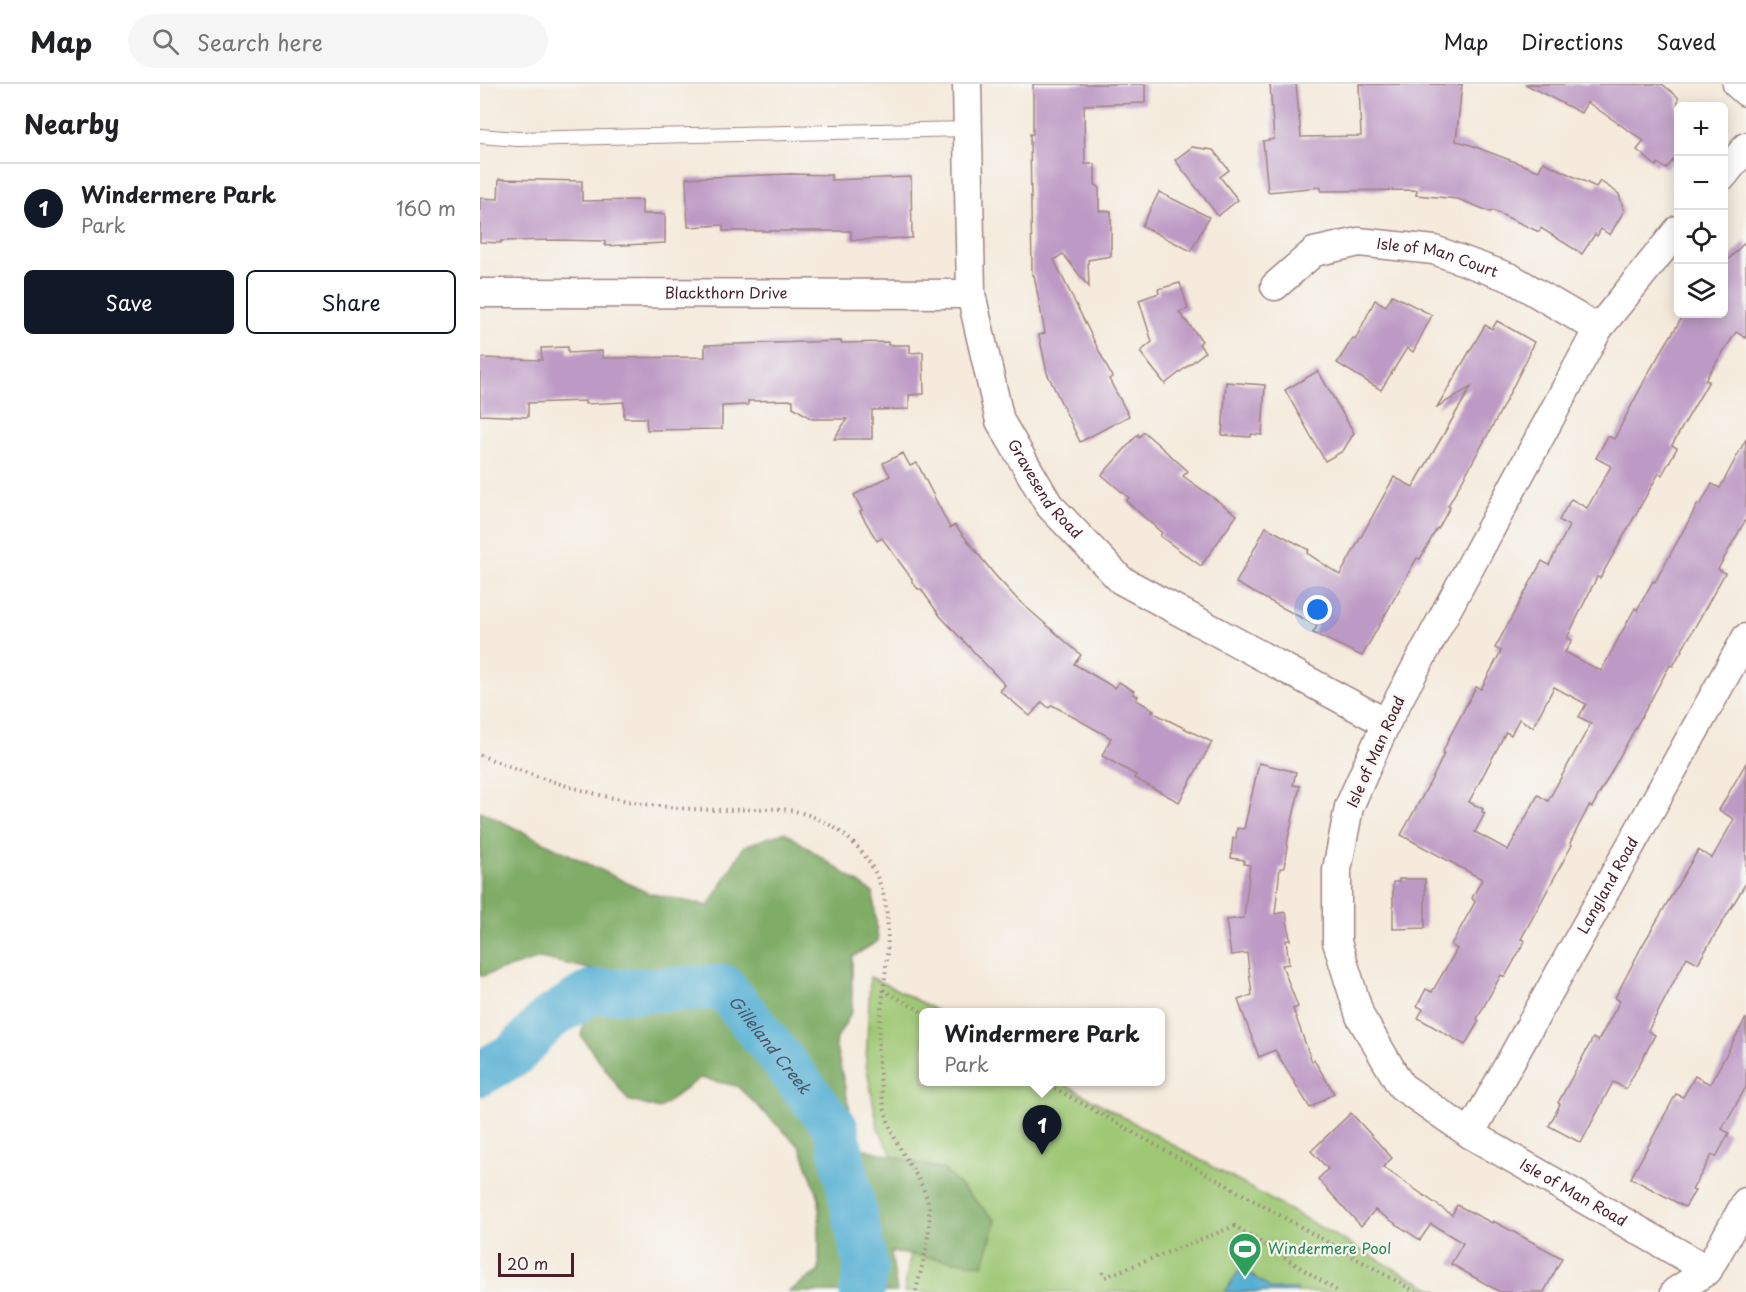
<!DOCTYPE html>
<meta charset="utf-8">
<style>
body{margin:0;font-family:"Playpen Sans",sans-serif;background:#f6f6f6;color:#202124}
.controls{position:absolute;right:18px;top:18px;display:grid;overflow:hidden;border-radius:9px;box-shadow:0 3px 15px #0003}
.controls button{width:54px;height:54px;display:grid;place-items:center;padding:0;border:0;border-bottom:2px solid #e0e0e0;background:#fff;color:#202124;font:30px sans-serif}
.scale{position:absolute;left:18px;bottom:15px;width:76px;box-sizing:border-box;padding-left:6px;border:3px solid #4a1f2b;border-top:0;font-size:16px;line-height:21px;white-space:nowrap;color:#4a1f2b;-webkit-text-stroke:4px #f6f6f2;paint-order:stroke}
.you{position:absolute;left:838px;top:526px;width:21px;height:21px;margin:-15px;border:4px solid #fff;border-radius:50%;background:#1a73e8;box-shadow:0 0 0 9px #1a73e833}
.badge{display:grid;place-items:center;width:39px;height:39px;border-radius:50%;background:#111827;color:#fff;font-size:20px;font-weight:700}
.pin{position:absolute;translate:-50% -50px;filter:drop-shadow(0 2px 3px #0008)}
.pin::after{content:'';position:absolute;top:32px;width:21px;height:18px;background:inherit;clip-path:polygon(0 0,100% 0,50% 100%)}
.popup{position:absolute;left:439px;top:924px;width:246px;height:78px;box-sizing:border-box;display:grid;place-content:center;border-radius:9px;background:#fff;filter:drop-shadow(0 2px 4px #0005);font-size:20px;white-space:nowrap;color:#757577}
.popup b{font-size:22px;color:#202124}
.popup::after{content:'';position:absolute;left:50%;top:100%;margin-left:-12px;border:12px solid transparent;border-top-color:#fff}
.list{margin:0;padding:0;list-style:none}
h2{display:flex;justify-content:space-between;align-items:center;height:78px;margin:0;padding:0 24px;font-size:26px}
h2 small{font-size:20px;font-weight:400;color:#757577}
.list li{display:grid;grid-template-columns:39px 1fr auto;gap:18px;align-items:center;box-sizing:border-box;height:90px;padding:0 24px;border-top:2px solid #e0e0e0}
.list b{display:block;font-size:22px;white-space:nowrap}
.list p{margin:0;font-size:20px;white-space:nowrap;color:#757577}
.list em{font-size:20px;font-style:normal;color:#757577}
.actions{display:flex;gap:12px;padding:18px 24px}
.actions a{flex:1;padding:14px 0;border:2px solid #111827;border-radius:9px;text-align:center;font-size:21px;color:#111827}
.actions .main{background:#111827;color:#fff}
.icon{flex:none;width:33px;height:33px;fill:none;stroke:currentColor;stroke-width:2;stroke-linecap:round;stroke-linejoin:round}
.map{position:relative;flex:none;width:1266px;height:1208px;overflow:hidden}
header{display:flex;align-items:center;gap:36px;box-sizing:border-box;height:84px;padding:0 30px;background:#fff;border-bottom:2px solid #e0e0e0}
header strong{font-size:28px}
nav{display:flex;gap:33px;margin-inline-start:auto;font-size:21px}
.search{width:420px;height:54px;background:#f6f6f6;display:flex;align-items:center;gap:15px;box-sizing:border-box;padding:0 21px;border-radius:33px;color:#757577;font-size:22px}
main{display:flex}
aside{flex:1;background:#fff}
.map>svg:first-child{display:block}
.green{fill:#9fc874;stroke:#747450;stroke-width:1.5}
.forest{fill:#7fac66;stroke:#646648;stroke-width:1.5}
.water{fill:#56b0d4;stroke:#506880;stroke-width:1.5}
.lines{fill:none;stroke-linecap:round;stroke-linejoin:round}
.river{stroke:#56b0d4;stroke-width:45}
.building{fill:#bd9ac5;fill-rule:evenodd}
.lane-casing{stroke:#a08483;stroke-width:16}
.street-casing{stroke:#a08483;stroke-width:31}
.path{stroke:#a08483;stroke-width:4;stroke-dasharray:1.5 4.5;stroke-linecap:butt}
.lane{stroke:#fff;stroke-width:14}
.street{stroke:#fff;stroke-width:28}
.labels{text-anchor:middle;stroke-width:4.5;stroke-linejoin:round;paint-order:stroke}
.street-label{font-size:15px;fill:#4a1f2b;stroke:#f6f6f2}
.leisure-label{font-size:15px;fill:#27864d;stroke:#f6f6f2;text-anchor:start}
.water-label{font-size:16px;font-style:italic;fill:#4e5266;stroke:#f6f6f2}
</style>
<header>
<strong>Map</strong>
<div class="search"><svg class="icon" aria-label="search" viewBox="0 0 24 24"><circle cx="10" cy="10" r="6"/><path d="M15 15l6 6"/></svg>Search here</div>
<nav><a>Map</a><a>Directions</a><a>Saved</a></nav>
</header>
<main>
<aside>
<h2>Nearby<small></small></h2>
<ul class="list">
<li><span class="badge">1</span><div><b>Windermere Park</b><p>Park</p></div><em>160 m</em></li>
</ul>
<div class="actions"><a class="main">Save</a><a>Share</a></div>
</aside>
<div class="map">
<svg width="1266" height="1208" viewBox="0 0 1266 1208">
<rect width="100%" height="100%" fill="#f6f6f2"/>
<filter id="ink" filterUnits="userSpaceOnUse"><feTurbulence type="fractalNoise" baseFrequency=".0167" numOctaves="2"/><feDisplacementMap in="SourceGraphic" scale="12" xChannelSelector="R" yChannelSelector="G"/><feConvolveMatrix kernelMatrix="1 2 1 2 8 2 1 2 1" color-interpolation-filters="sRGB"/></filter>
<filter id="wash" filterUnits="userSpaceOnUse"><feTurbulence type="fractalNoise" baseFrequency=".008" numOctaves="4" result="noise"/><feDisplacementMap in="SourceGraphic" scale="24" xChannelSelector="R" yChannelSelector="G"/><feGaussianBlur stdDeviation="1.35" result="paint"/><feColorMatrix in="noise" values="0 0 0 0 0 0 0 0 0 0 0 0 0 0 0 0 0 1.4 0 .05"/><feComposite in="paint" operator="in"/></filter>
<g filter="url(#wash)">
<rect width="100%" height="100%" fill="#f5eadb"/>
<!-- green -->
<polygon class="green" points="390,893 412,903 459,928 444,928 444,998 581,998 922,1189 959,1208 424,1208 438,1127 426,1098 398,1044 386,980"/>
<!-- forest -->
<polygon class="forest" points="0,727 168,809 229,822 264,762 305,748 393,809 398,857 372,873 372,927 355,958 378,1063 464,1086 516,1137 503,1181 411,1168 417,1208 308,1208 339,1187 339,1114 320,1063 257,1002 220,994 179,1025 148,1016 101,952 114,886 60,874 2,892 0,891"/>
<!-- water -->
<polygon class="water" points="761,1184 792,1205 817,1205 815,1208 745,1208"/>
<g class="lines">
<!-- river -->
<path class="river" id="s1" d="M0,990L36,969L68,935L111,908L244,903L356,1044L386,1183L382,1208"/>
</g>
<g id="blocks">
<!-- building -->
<g class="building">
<polygon points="553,0 665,0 665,19 604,21 605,80 615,80 615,100 619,103 619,127 631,127 631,172 608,176 609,203 583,170 574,176 632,293 629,295 649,332 600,358 567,289 559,251 565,249 554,191 552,191 550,50 553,50"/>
<polygon points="790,0 816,0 821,53 881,52 879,0 982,0 976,57 985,59 1059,87 1063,78 1116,103 1120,97 1139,110 1144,127 1130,151 1121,145 1117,152 1115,150 1102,170 1061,144 1059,148 1012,126 1011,128 978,115 936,111 937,106 841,107 841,103 788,108 783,57 794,55"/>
<polygon points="1045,0 1182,0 1198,13 1198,70 1186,85 1178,79 1176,82 1157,66 1164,57 1107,18 1101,29"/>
<polygon points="712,63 733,66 749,86 740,93 758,116 738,132 695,76"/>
<polygon points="311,90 351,91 351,96 431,93 432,154 371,156 371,147 243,147 243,141 208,143 206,94"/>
<polygon points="19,95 102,97 102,117 162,116 162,130 185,130 185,159 125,162 125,157 77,156 21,157 21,159 0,158 0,114 18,115"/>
<polygon points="679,108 729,133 711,167 662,142"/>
<path d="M1266,157V254L1256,248L1225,296L1229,297L1192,361L1197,364L1182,391L1179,389L1120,494L1117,493L1087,554L1092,556L1085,568L1121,587L1155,524L1157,526L1173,497L1175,498L1218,420L1220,421L1232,400L1240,404L1266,355V435L1238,485L1245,489L1193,582L1190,581L1112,723L1109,722L1090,759L1092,761L1041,855L1045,857L1025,893L1021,891L997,935L999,937L985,961L938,934L943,925L937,922L946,905L952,908L977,865L971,861L995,818L992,814L1002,795L921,751L954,691L964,670H962L969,654L996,603L1001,605L1021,567L1015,564L1062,477L1069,481L1089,442L1079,436L1091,415L1107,424L1131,382L1116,374L1128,352L1134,355L1170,286L1204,230H1244V180ZM1074,603L1106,620L1099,633L1111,639L1068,717L1058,711L1028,766L995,748L1005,729L1002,728L1003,725L989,718L1026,648L1031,651L1039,635L1053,643Z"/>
<polygon points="700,199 708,225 699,228 722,257 719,260 725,268 685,300 660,268 672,258 659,216 679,209 678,205"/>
<polygon points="912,211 952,231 933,268 927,264 901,306 857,279 873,254 875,256 895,216 906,222"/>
<polygon points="1017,237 1054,258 1049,268 1050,269 1017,334 968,422 970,423 958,445 957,444 940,475 937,474 882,572 833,549 837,542 756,499 786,443 829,466 827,469 860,491 914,393 933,403 991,303 957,323 1005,241 1012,245"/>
<polygon points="361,257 361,259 408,258 408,261 430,261 430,269 443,268 444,310 429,311 429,325 392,326 392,355 354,355 367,335 332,335 313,323 313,316 268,317 268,321 242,322 242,345 167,346 166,334 144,334 144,318 105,320 105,317 48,319 48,333 0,331 0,274 62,276 61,264 88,263 88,269 122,267 122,274 225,273 225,261"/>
<polygon points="838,287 874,349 863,367 845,377 805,306"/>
<polygon points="746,298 785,301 782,351 771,350 771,353 742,351"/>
<polygon points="664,348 708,387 703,392 757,431 721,482 680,452 682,449 646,417 649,414 622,391 658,350 659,353"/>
<polygon points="423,369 430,382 437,379 470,444 475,441 514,490 538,516 601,571 594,580 635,604 639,598 654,607 653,610 658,612 656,616 674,626 672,628 732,658 699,718 654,694 656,691 622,672 631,654 572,621 569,624 562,618 550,632 520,607 525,601 460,532 441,505 438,505 432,498 432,495 402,454 397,457 380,428 382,426 374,411 410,392 403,379"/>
<polygon points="779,679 816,688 813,701 820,702 808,755 804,784 800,784 795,830 806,828 810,856 806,856 809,880 802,881 818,923 813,925 832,978 834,976 854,1009 830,1024 795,966 779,973 758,916 772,911 767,869 751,871 746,836 764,834 770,781 764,780 764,776 751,774 753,754 756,755 757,744 764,745"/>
<polygon points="1266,679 1266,799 1218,879 1207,873 1168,947 1175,951 1146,1005 1133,998 1101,1059 1069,1042 1080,1020 1078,1019 1113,954 1118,957 1140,917 1135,914 1162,862 1218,766 1232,774 1254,735 1239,726"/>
<polygon points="919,795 945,795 945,844 913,845 913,798 919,798"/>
<polygon points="1266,934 1266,1003 1242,1045 1249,1049 1236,1073 1232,1071 1212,1106 1215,1107 1205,1123 1151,1094 1196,1010 1203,1013 1215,992 1230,1000"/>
<polygon points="871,1029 912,1074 903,1083 972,1131 977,1121 1012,1139 1013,1137 1082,1174 1064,1208 1020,1208 971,1180 983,1159 951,1140 940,1156 895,1126 881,1142 838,1095 848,1085 831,1067"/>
</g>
</g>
</g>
<g filter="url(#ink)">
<use href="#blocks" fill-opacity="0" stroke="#a08483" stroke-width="1.5"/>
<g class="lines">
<!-- lane casing -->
<g class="lane-casing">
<polyline id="lane" points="0,52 38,55 487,45"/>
</g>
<!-- street casing -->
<g class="street-casing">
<g id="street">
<path id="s2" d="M487,0L491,210L520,337L569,421L641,496L906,639"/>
<polyline points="1257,0 1266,8"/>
<polyline points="1244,91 1266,63"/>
<path id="s3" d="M1198,146L1118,245L906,639L869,723L857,786V858L880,932L921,1002L990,1050L1228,1186"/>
<path id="s4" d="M795,202L834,168L879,158L954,166L1031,194L1118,245"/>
<path id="s5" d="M0,209L491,210"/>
<path id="s6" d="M990,1050L1266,554"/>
<polyline points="1195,1208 1228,1186 1266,1118"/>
</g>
</g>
<!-- path -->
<g class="path">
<path d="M0,671C54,693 106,710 164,720C191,724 219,726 245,726C266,726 289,723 309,726C348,732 387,762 400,800C420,853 395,923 399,980C401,1003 403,1029 413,1050C423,1074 442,1094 448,1119C454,1144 441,1183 436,1208"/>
<polyline points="403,906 444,929"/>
<polyline points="564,998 936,1208"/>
<polyline points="622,1188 625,1193 755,1142 859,1208"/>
</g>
<!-- lane -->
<use href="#lane" class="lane"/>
<!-- street -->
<use href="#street" class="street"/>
</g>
</g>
<!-- icons -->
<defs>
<g id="stadium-pin" transform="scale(1.725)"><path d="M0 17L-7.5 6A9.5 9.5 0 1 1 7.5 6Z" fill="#2e9e5b" stroke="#f6f6f2"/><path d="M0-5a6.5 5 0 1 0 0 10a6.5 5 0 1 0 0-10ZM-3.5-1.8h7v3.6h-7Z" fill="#fff"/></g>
</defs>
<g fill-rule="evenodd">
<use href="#stadium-pin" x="765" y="1165"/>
</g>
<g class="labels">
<!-- street labels -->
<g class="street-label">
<text dy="5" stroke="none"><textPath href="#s4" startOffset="178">Isle of Man Court</textPath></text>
<text dy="5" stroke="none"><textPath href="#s5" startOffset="246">Blackthorn Drive</textPath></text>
<text dy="5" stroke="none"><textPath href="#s2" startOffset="422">Gravesend Road</textPath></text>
<text transform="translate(896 668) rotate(-66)" y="5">Isle of Man Road</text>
<text dy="5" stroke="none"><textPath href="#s6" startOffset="284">Langland Road</textPath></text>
<text dy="5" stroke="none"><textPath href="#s3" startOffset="1164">Isle of Man Road</textPath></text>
</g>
<!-- leisure labels -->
<g class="leisure-label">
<text x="788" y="1170">Windermere Pool</text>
</g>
<!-- water labels -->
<g class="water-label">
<text dy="6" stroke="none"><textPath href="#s1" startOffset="346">Gilleland Creek</textPath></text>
</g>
</g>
</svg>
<div class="controls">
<button>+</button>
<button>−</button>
<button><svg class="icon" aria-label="locate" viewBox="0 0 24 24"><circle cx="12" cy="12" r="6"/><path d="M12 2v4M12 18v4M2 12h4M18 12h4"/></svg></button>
<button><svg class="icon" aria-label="layers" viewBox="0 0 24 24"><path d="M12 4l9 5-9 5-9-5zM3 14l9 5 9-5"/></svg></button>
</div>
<div class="scale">20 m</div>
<div class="you"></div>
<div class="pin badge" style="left:562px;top:1071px">1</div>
<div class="popup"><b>Windermere Park</b>Park</div>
</div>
</main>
